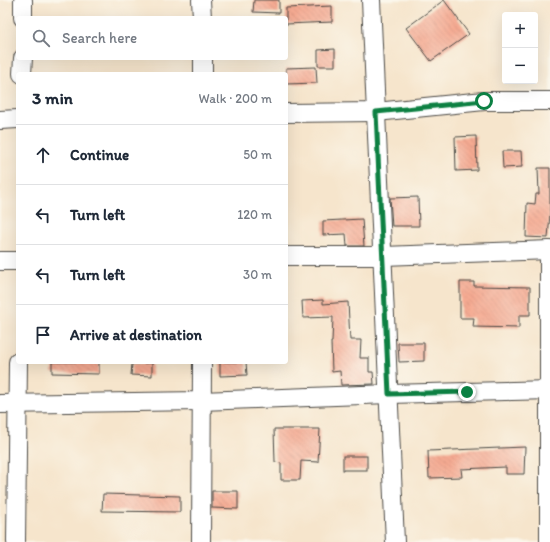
<!DOCTYPE html>
<meta charset="utf-8">
<style>
body{margin:0;font-family:Itim,sans-serif;background:#f2f2f3;color:#1f2937}
.controls{position:absolute;right:12px;top:12px;display:grid;overflow:hidden;border-radius:4px;box-shadow:0 4px 16px #0002}
.controls button{width:36px;height:36px;display:grid;place-items:center;padding:0;border:0;border-bottom:1px solid #e0e1e3;background:#fff;color:#1f2937;font:20px sans-serif}
.stop{position:absolute;width:12px;height:12px;margin:-9px;border:3px solid #0b8043;border-radius:50%;background:#fff}
.stop.end{background:#0b8043;border-color:#fff;box-shadow:0 1px 4px #0008}
.list{margin:0;padding:0;list-style:none}
h2{display:flex;justify-content:space-between;align-items:center;height:52px;margin:0;padding:0 16px;font-size:17px}
h2 small{font-size:13px;font-weight:400;color:#747a83}
.list li{display:grid;grid-template-columns:26px 1fr auto;gap:12px;align-items:center;box-sizing:border-box;height:60px;padding:0 16px;border-top:1px solid #e0e1e3}
.list b{display:block;font-size:15px;white-space:nowrap}
.list em{font-size:13px;font-style:normal;color:#747a83}
.icon{flex:none;width:22px;height:22px;fill:none;stroke:currentColor;stroke-width:2;stroke-linecap:round;stroke-linejoin:round}
.map{position:relative;flex:none;width:550px;height:542px;overflow:hidden}
.search{position:absolute;background:#fff;box-shadow:0 4px 16px #0002;left:16px;top:16px;width:272px;height:44px;display:flex;align-items:center;gap:10px;box-sizing:border-box;padding:0 14px;border-radius:4px;color:#747a83;font-size:15px}
.panel{position:absolute;background:#fff;box-shadow:0 4px 16px #0002;left:16px;top:72px;width:272px;height:292px;border-radius:4px}
.map>svg:first-child{display:block}
.building{fill:url(#building-back-hatch)}
.lines{fill:none;stroke-linecap:round;stroke-linejoin:round}
.street-casing{stroke:#494743;stroke-width:20}
.street{stroke:#fff;stroke-width:18}
.route{stroke:#0b8043;stroke-width:5}
</style>
<div class="map">
<svg width="550" height="542" viewBox="0 0 550 542">
<defs>
<pattern id="building-back-hatch" width="6" height="6" patternUnits="userSpaceOnUse"><rect width="6" height="6" fill="#f5aa92"/><path d="M-1 5l2 2M0 0l6 6M5-1l2 2" fill="none" stroke="#d2927e"/></pattern>
</defs>
<rect width="100%" height="100%" fill="#fbf7ec"/>
<filter id="ink" filterUnits="userSpaceOnUse"><feTurbulence type="fractalNoise" baseFrequency=".025" numOctaves="2"/><feDisplacementMap in="SourceGraphic" scale="8" xChannelSelector="R" yChannelSelector="G"/><feConvolveMatrix kernelMatrix="1 2 1 2 8 2 1 2 1" color-interpolation-filters="sRGB"/></filter>
<filter id="wash" filterUnits="userSpaceOnUse"><feTurbulence type="fractalNoise" baseFrequency=".012" numOctaves="4" result="noise"/><feDisplacementMap in="SourceGraphic" scale="16" xChannelSelector="R" yChannelSelector="G"/><feGaussianBlur stdDeviation="0.9" result="paint"/><feColorMatrix in="noise" values="0 0 0 0 0 0 0 0 0 0 0 0 0 0 0 0 0 1.4 0 .05"/><feComposite in="paint" operator="in"/></filter>
<g filter="url(#wash)">
<rect width="100%" height="100%" fill="#f6e5cc"/>
<g id="blocks">
<!-- building -->
<g class="building">
<polygon points="254,0 279,0 279,13 253,12"/>
<polygon points="444,0 469,34 431,61 406,28"/>
<polygon points="332,6 332,22 286,24 286,8"/>
<polygon points="335,49 335,66 318,66 318,50"/>
<polygon points="316,67 317,83 286,84 286,68"/>
<polygon points="476,136 477,170 456,171 455,137"/>
<polygon points="502,151 521,151 522,167 503,168"/>
<polygon points="538,168 550,168 550,214 548,238 526,237 527,203 535,204 536,194 539,194"/>
<polygon points="418,197 419,226 392,226 390,198"/>
<polygon points="362,219 364,246 347,246 346,234 323,235 323,221"/>
<polygon points="460,282 474,282 474,286 530,287 530,315 519,315 519,328 473,327 474,318 460,318"/>
<polygon points="323,300 323,304 348,302 350,340 361,340 360,358 369,358 369,372 373,372 374,384 341,385 340,371 332,372 331,342 332,342 333,317 303,318 302,301"/>
<polygon points="398,343 424,343 424,361 399,362"/>
<polygon points="52,362 99,362 99,374 52,373"/>
<polygon points="220,362 246,362 247,375 220,376"/>
<polygon points="152,363 152,376 131,375 132,364"/>
<polygon points="274,429 320,429 318,462 301,461 300,480 281,480 281,463 275,462"/>
<polygon points="525,447 524,474 506,474 506,467 461,469 462,477 429,478 428,451"/>
<rect x="343" y="456" width="24" height="14"/>
<polygon points="212,491 238,491 238,509 212,508"/>
<polygon points="103,494 180,496 180,512 102,511"/>
</g>
</g>
</g>
<g filter="url(#ink)">
<use href="#blocks" fill-opacity="0" stroke="#494743" stroke-width="1"/>
<g class="lines">
<!-- street casing -->
<g class="street-casing">
<g id="street">
<polyline points="201,0 202,18"/>
<polyline points="371,0 395,542"/>
<polyline points="23,18 23,0"/>
<polyline points="203,58 203,74"/>
<polyline points="22,74 23,58"/>
<polyline points="286,113 376,112 484,101 550,101"/>
<polyline points="0,120 18,119"/>
<polyline points="549,250 549,542"/>
<polyline points="286,256 383,256 550,250"/>
<polyline points="0,261 18,261"/>
<polyline points="0,404 201,401 389,394 550,390"/>
<polyline points="16,542 18,362"/>
<polyline points="201,542 202,362"/>
</g>
</g>
<!-- street -->
<use href="#street" class="street"/>
</g>
</g>
<g class="lines" filter="url(#ink)">
<!-- route -->
<polyline class="route" points="467,392 389,394 376,112 484,101"/>
</g>
</svg>
<div class="controls">
<button>+</button>
<button>−</button>
</div>
<div class="stop" style="left:484px;top:101px"></div>
<div class="stop end" style="left:467px;top:392px"></div>
<div class="search"><svg class="icon" aria-label="search" viewBox="0 0 24 24"><circle cx="10" cy="10" r="6"/><path d="M15 15l6 6"/></svg>Search here</div>
<section class="panel">
<h2>3 min<small>Walk · 200 m</small></h2>
<ul class="list">
<li><svg class="icon" aria-label="ahead" viewBox="0 0 24 24"><path d="M12 20V5M6 11l6-6 6 6"/></svg><div><b>Continue</b></div><em>50 m</em></li>
<li><svg class="icon" aria-label="left" viewBox="0 0 24 24"><path d="M17 20v-9H6M10 6l-5 5 5 5"/></svg><div><b>Turn left</b></div><em>120 m</em></li>
<li><svg class="icon" aria-label="left" viewBox="0 0 24 24"><path d="M17 20v-9H6M10 6l-5 5 5 5"/></svg><div><b>Turn left</b></div><em>30 m</em></li>
<li><svg class="icon" aria-label="arrive" viewBox="0 0 24 24"><path d="M6 21V4h12l-3 4 3 4H6"/></svg><div><b>Arrive at destination</b></div></li>
</ul>
</section>
</div>
